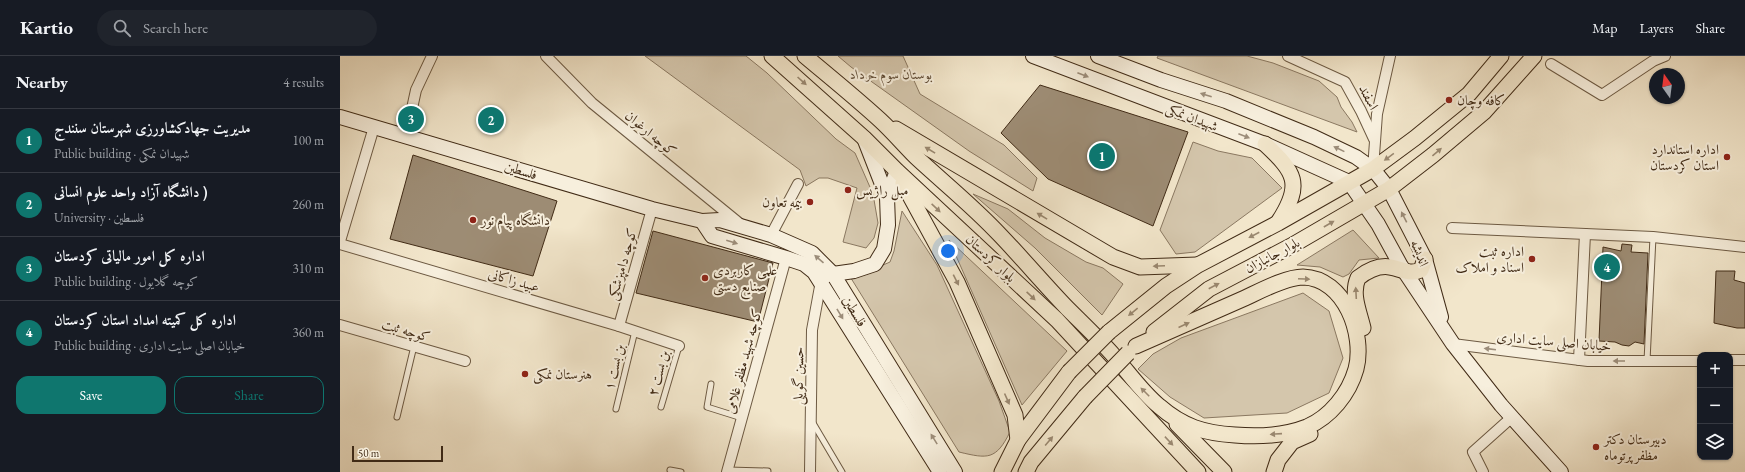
<!DOCTYPE html>
<meta charset="utf-8">
<style>
body{margin:0;font-family:"EB Garamond",Amiri,serif;background:#20242c;color:#f1f3f6}
.controls{position:absolute;right:12px;bottom:12px;display:grid;overflow:hidden;border-radius:8px;box-shadow:0 1px 3px #0004}
.controls button{width:36px;height:36px;display:grid;place-items:center;padding:0;border:0;border-bottom:1px solid #363941;background:#171b24;color:#f1f3f6;font:20px sans-serif}
.compass{position:absolute;left:1309px;top:12px;width:36px;height:36px;border-radius:50%;background:#171b24;box-shadow:0 1px 3px #0004;rotate:346deg}
.scale{position:absolute;left:12px;bottom:10px;width:91px;box-sizing:border-box;padding-left:4px;border:2px solid #412b16;border-top:0;font-size:11px;line-height:14px;white-space:nowrap;color:#412b16;-webkit-text-stroke:3px #f7efdd;paint-order:stroke}
.you{position:absolute;left:608px;top:195px;width:14px;height:14px;margin:-10px;border:3px solid #fff;border-radius:50%;background:#1a73e8;box-shadow:0 0 0 6px #1a73e833}
.badge{display:grid;place-items:center;width:26px;height:26px;border-radius:50%;background:#0f766e;color:#fff;font-size:13px;font-weight:700}
.pin{position:absolute;translate:-50% -50%;border:2px solid #fff;box-shadow:0 1px 4px #0006}
.list{margin:0;padding:0;list-style:none}
h2{display:flex;justify-content:space-between;align-items:center;height:52px;margin:0;padding:0 16px;font-size:17px}
h2 small{font-size:13px;font-weight:400;color:#9ea1a6}
.list li{display:grid;grid-template-columns:26px 1fr auto;gap:12px;align-items:center;box-sizing:border-box;height:64px;padding:0 16px;border-top:1px solid #363941}
.list b{display:block;font-size:15px;white-space:nowrap}
.list p{margin:0;font-size:13px;white-space:nowrap;color:#9ea1a6}
.list em{font-size:13px;font-style:normal;color:#9ea1a6}
.actions{display:flex;gap:8px;padding:12px 16px}
.actions a{flex:1;padding:9px 0;border:1px solid #0f766e;border-radius:12px;text-align:center;font-size:14px;color:#0f766e}
.actions .main{background:#0f766e;color:#fff}
.icon{flex:none;width:22px;height:22px;fill:none;stroke:currentColor;stroke-width:2;stroke-linecap:round;stroke-linejoin:round}
.map{position:relative;flex:none;width:1405px;height:416px;overflow:hidden}
header{display:flex;align-items:center;gap:24px;box-sizing:border-box;height:56px;padding:0 20px;background:#171b24;border-bottom:1px solid #363941}
header strong{font-size:19px}
nav{display:flex;gap:22px;margin-inline-start:auto;font-size:14px}
.search{width:280px;height:36px;background:#20242c;display:flex;align-items:center;gap:10px;box-sizing:border-box;padding:0 14px;border-radius:22px;color:#9ea1a6;font-size:15px}
main{display:flex}
aside{flex:1;background:#171b24}
.map>svg:first-child{display:block}
.green{fill:#d4c6ac;stroke:#8a7861}
.building{fill:#9d8c74;stroke:#412b16}
.lines{fill:none;stroke-linecap:round;stroke-linejoin:round}
.lane-casing{stroke:#6d5a43;stroke-width:7}
.street-casing{stroke:#6d5a43;stroke-width:12}
.secondary-casing{stroke:#412b16;stroke-width:16}
.primary-casing{stroke:#412b16;stroke-width:17}
.lane{stroke:#f7efdd;stroke-width:5}
.street{stroke:#f7efdd;stroke-width:10}
.secondary{stroke:#f7efdd;stroke-width:14}
.primary{stroke:#f2e6cb;stroke-width:15}
.primary-bridge-casing{stroke:#412b16;stroke-width:17;stroke-linecap:butt}
.primary-bridge{stroke:#f2e6cb;stroke-width:15}
.oneway{fill:#9c8d7a}
.oneway2{fill:#9a8870}
.poi-dot{fill:#8f2418;stroke:#f7efdd;stroke-width:1.5}
.labels{text-anchor:middle;stroke-width:4;stroke-linejoin:round;paint-order:stroke}
.park-label{font-size:14px;font-style:italic;fill:#5e4a34;stroke:#f7efdd}
.street-label{font-size:14px;fill:#412b16;stroke:#f7efdd}
.poi-label{font-size:14px;fill:#412b16;stroke:#f7efdd;text-anchor:start}
</style>
<header>
<strong>Kartio</strong>
<div class="search"><svg class="icon" aria-label="search" viewBox="0 0 24 24"><circle cx="10" cy="10" r="6"/><path d="M15 15l6 6"/></svg>Search here</div>
<nav><a>Map</a><a>Layers</a><a>Share</a></nav>
</header>
<main>
<aside>
<h2>Nearby<small>4 results</small></h2>
<ul class="list">
<li><span class="badge">1</span><div><b>مدیریت جهادکشاورزی شهرستان سنندج</b><p>Public building · شهیدان نمکی</p></div><em>100 m</em></li>
<li><span class="badge">2</span><div><b>دانشگاه آزاد واحد علوم انسانی )</b><p>University · فلسطین</p></div><em>260 m</em></li>
<li><span class="badge">3</span><div><b>اداره کل امور مالیاتی کردستان</b><p>Public building · کوچه گلایول</p></div><em>310 m</em></li>
<li><span class="badge">4</span><div><b>اداره کل کمیته امداد استان کردستان</b><p>Public building · خیابان اصلی سایت اداری</p></div><em>360 m</em></li>
</ul>
<div class="actions"><a class="main">Save</a><a>Share</a></div>
</aside>
<div class="map">
<svg width="1405" height="416" viewBox="0 0 1405 416">
<rect width="100%" height="100%" fill="#f2e6cb"/>
<filter id="stains"><feTurbulence type="fractalNoise" baseFrequency=".005" numOctaves="4"/><feColorMatrix values="0 0 0 0 .2 0 0 0 0 .09 0 0 0 0 .02 0 0 0 .5 -.17"/></filter>
<radialGradient id="worn" r=".72"><stop offset=".6" stop-color="#630" stop-opacity="0"/><stop offset="1" stop-color="#630" stop-opacity=".3"/></radialGradient>
<!-- green -->
<g class="green">
<polygon points="305,0 406,0 427,17 496,83 515,97 533,138 538,167 534,182 526,192 503,186 517,132 488,122 479,122 466,130 460,114"/>
<polygon points="498,0 563,0 580,38 664,89 697,122 693,135 629,95 511,11"/>
<polygon points="818,0 907,0 933,7 979,25 997,41 1001,51 1012,66 1017,76 817,2"/>
<polygon points="853,86 878,95 912,102 942,132 855,196 836,198 820,174"/>
<polygon points="633,138 668,153 705,182 746,206 763,212 783,228 762,259 695,192"/>
<path d="M562,155L597,209L659,345L670,376C656,404 648,403 619,396L509,219L527,216L550,206L554,195Z"/>
<polygon points="1013,174 1039,202 1019,204 1009,218 1003,221 980,211 957,209"/>
<polygon points="609,184 727,295 682,349"/>
<polygon points="963,237 989,255 1003,302 989,337 947,357 864,362 830,341 798,313 813,298 841,282"/>
</g>
<!-- building -->
<g class="building">
<polygon points="700,29 848,76 813,170 708,123 661,77"/>
<polygon points="73,99 217,145 193,220 50,183"/>
<polygon points="313,175 433,207 418,266 296,237"/>
<polygon points="1282,188 1292,189 1291,196 1308,197 1304,288 1295,286 1289,290 1282,289 1275,286 1259,285 1263,191 1281,195"/>
<polygon points="1376,215 1395,215 1394,224 1405,227 1405,272 1397,272 1374,267"/>
</g>
<g class="lines">
<!-- lane casing -->
<g class="lane-casing">
<g id="lane">
<polyline points="1307,305 1313,181"/>
<polyline points="371,328 367,351 402,362"/>
<polyline points="321,351 339,290"/>
<polyline points="276,353 295,275"/>
<polyline points="57,361 74,290"/>
<polyline points="473,367 502,416"/>
<polyline points="330,414 341,416"/>
<polyline points="388,414 428,415"/>
</g>
</g>
<!-- street casing -->
<g class="street-casing">
<g id="street">
<polyline points="206,0 252,47 399,167"/>
<polyline points="948,0 1005,26 1021,55 1034,83"/>
<polyline points="1211,8 1262,39 1313,5 1325,0"/>
<polyline points="66,80 76,34 92,0"/>
<polyline points="1033,113 1037,58 1050,0"/>
<polyline points="1112,172 1313,181 1405,191"/>
<polyline points="431,179 458,128"/>
<polyline points="0,185 34,71"/>
<polyline points="0,188 279,270 339,290"/>
<polyline points="0,269 125,305"/>
<polyline points="279,270 312,153"/>
<polyline points="1113,288 1248,305 1360,305"/>
<polyline points="1239,304 1245,178"/>
<polyline points="1390,304 1405,304"/>
<polyline points="387,416 446,202"/>
<polyline points="470,416 472,274 481,225 493,218"/>
<polyline points="1143,416 1133,396 1171,362"/>
</g>
</g>
<!-- secondary casing -->
<g class="secondary-casing">
<g id="secondary">
<polyline points="693,0 925,88 1009,126 1038,168 1061,210 1113,288 1161,349 1221,416"/>
<polyline points="758,0 821,24 886,45 974,81 1016,101 1033,113 1049,133 1085,203 1101,261"/>
<polyline points="0,61 312,153 362,165 380,164 431,179 472,197 493,218 615,416"/>
<polyline points="547,141 557,115"/>
<polyline points="362,165 372,180 446,202 464,208 474,216 600,416"/>
<polyline points="493,218 514,215 535,208 544,193 548,169 547,141 524,82"/>
</g>
</g>
<!-- primary casing -->
<g class="primary-casing">
<g id="primary">
<polyline points="432,0 524,82 557,115 717,264 858,416"/>
<path d="M465,0C490,21 516,42 540,64C553,76 564,89 576,101C604,127 634,151 660,179C683,203 704,228 727,252C743,268 759,283 774,300C789,317 802,336 819,350C843,371 864,377 895,379C919,381 944,380 967,371C990,361 1009,338 1016,313C1025,279 1005,222 963,221C946,221 920,235 905,242C868,258 832,274 796,290"/>
<polyline points="556,73 773,201 800,211 857,209"/>
<path d="M925,88C955,116 963,128 939,165"/>
<polyline points="563,127 617,226 675,359 678,384"/>
<path d="M1023,272C1019,255 1011,238 1018,222C1027,215 1038,209 1050,211C1062,213 1069,219 1081,214L1085,203"/>
<polyline points="769,276 826,230 858,209 938,167 1033,113 1075,82 1129,38 1161,0"/>
<polyline points="814,276 869,233 951,190 1049,133 1093,99 1144,56 1194,0"/>
<polyline points="837,368 884,416"/>
<polyline points="662,416 678,384 729,316"/>
<polyline points="686,416 691,406 745,341"/>
<polyline points="934,416 938,404 952,386 970,378"/>
</g>
</g>
<!-- lane -->
<use href="#lane" class="lane"/>
<!-- street -->
<use href="#street" class="street"/>
<!-- secondary -->
<use href="#secondary" class="secondary"/>
<!-- primary -->
<use href="#primary" class="primary"/>
<!-- primary-bridge casing -->
<g class="primary-bridge-casing">
<g id="primary-bridge">
<polyline points="729,316 769,276"/>
<polyline points="745,341 788,297"/>
</g>
</g>
<!-- primary-bridge -->
<use href="#primary-bridge" class="primary-bridge"/>
</g>
<!-- one-way arrows -->
<defs><path id="oneway-solid" d="M-6-.8H1V-3.2L6.5 0L1 3.2V.8H-6Z"/></defs>
<g class="oneway">
<use href="#oneway-solid" transform="translate(743 19) rotate(21)"/>
<use href="#oneway-solid" transform="translate(866 39) rotate(-162)"/>
<use href="#oneway-solid" transform="translate(904 80) rotate(21)"/>
<use href="#oneway-solid" transform="translate(999 93) rotate(-154)"/>
<use href="#oneway-solid" transform="translate(1064 161) rotate(-117)"/>
<use href="#oneway-solid" transform="translate(392 186) rotate(17)"/>
<use href="#oneway-solid" transform="translate(479 203) rotate(-139)"/>
<use href="#oneway-solid" transform="translate(500 258) rotate(59)"/>
<use href="#oneway-solid" transform="translate(1150 293) rotate(-173)"/>
<use href="#oneway-solid" transform="translate(1279 305) rotate(180)"/>
<use href="#oneway-solid" transform="translate(594 383) rotate(-122)"/>
</g>
<g class="oneway2">
<use href="#oneway-solid" transform="translate(462 25) rotate(42)"/>
<use href="#oneway-solid" transform="translate(590 94) rotate(-149)"/>
<use href="#oneway-solid" transform="translate(1097 96) rotate(-40)"/>
<use href="#oneway-solid" transform="translate(1049 101) rotate(144)"/>
<use href="#oneway-solid" transform="translate(596 152) rotate(43)"/>
<use href="#oneway-solid" transform="translate(702 160) rotate(-149)"/>
<use href="#oneway-solid" transform="translate(989 168) rotate(-30)"/>
<use href="#oneway-solid" transform="translate(914 179) rotate(152)"/>
<use href="#oneway-solid" transform="translate(819 210) rotate(178)"/>
<use href="#oneway-solid" transform="translate(964 223) rotate(3)"/>
<use href="#oneway-solid" transform="translate(616 224) rotate(63)"/>
<use href="#oneway-solid" transform="translate(874 230) rotate(-28)"/>
<use href="#oneway-solid" transform="translate(1016 237) rotate(-93)"/>
<use href="#oneway-solid" transform="translate(691 240) rotate(43)"/>
<use href="#oneway-solid" transform="translate(793 256) rotate(141)"/>
<use href="#oneway-solid" transform="translate(844 269) rotate(-24)"/>
<use href="#oneway-solid" transform="translate(805 336) rotate(-135)"/>
<use href="#oneway-solid" transform="translate(667 343) rotate(66)"/>
<use href="#oneway-solid" transform="translate(936 378) rotate(176)"/>
<use href="#oneway-solid" transform="translate(709 385) rotate(-50)"/>
<use href="#oneway-solid" transform="translate(829 385) rotate(47)"/>
</g>
<!-- markers -->
<g class="poi-dot">
<circle cx="1109" cy="44" r="4"/>
<circle cx="1387" cy="101" r="4"/>
<circle cx="508" cy="134" r="4"/>
<circle cx="470" cy="146" r="4"/>
<circle cx="133" cy="164" r="4"/>
<circle cx="1192" cy="203" r="4"/>
<circle cx="365" cy="222" r="4"/>
<circle cx="185" cy="318" r="4"/>
<circle cx="1256" cy="391" r="4"/>
</g>
<g class="labels">
<!-- park labels -->
<g class="park-label">
<text x="551" y="23">بوستان سوم خرداد</text>
</g>
<!-- street labels -->
<g class="street-label">
<text transform="translate(1029 41) rotate(62)" y="5">اسفند</text>
<text transform="translate(852 61) rotate(21)" y="5">شهیدان نمکی</text>
<text transform="translate(311 77) rotate(40)" y="5">کوچه ارغوان</text>
<text transform="translate(181 114) rotate(17)" y="5">فلسطین</text>
<text transform="translate(1080 197) rotate(68)" y="5">اندیشه</text>
<text transform="translate(932 199) rotate(-28)" y="5">بلوار جانبازان</text>
<text transform="translate(651 202) rotate(43)" y="5">بلوار کردستان</text>
<text transform="translate(282 208) rotate(-74)" y="5">کوچه دامپزشکی</text>
<text transform="translate(174 224) rotate(16)" y="5">عبید زاکانی</text>
<text transform="translate(515 255) rotate(59)" y="5">فلسطین</text>
<text transform="translate(66 274) rotate(16)" y="5">کوچه ثبت</text>
<text transform="translate(1214 285) rotate(5)" y="5">خیابان اصلی سایت اداری</text>
<text transform="translate(403 305) rotate(-75)" y="5">کوچه شهید مظفر غلامی</text>
<text transform="translate(274 311) rotate(-76)" y="5">بن بست ۱</text>
<text transform="translate(318 317) rotate(-74)" y="5">بن بست ۲</text>
<text transform="translate(458 320) rotate(-89)" y="5">حسین گویلی</text>
</g>
<!-- poi labels -->
<g class="poi-label">
<text x="1117" y="49">کافه وچان</text>
<text x="1379" y="98" text-anchor="end">اداره استاندارد<tspan x="1379" dy="16">استان کردستان</tspan></text>
<text x="516" y="139">مبل راژیس</text>
<text x="462" y="151" text-anchor="end">بیمه تعاون</text>
<text x="141" y="169">دانشگاه پیام نور</text>
<text x="1184" y="200" text-anchor="end">اداره ثبت<tspan x="1184" dy="16">اسناد و املاک</tspan></text>
<text x="373" y="219">علمی کاربردی<tspan x="373" dy="16">صنایع دستی</tspan></text>
<text x="193" y="323">هنرستان نمکی</text>
<text x="1264" y="388">دبیرستان دکتر<tspan x="1264" dy="16">مظفر پرتوماه</tspan></text>
</g>
</g>
<rect width="100%" height="100%" filter="url(#stains)"/>
<rect width="100%" height="100%" fill="url(#worn)"/>
</svg>
<div class="controls">
<button>+</button>
<button>−</button>
<button><svg class="icon" aria-label="layers" viewBox="0 0 24 24"><path d="M12 4l9 5-9 5-9-5zM3 14l9 5 9-5"/></svg></button>
</div>
<svg class="compass" viewBox="-18 -18 36 36"><path d="M0-13l5 13h-10z" fill="#e53935"/><path d="M0 13l5-13h-10z" fill="#9ea1a6"/></svg>
<div class="scale">50 m</div>
<div class="you"></div>
<div class="pin badge" style="left:762px;top:100px">1</div>
<div class="pin badge" style="left:151px;top:64px">2</div>
<div class="pin badge" style="left:71px;top:63px">3</div>
<div class="pin badge" style="left:1267px;top:211px">4</div>
</div>
</main>
